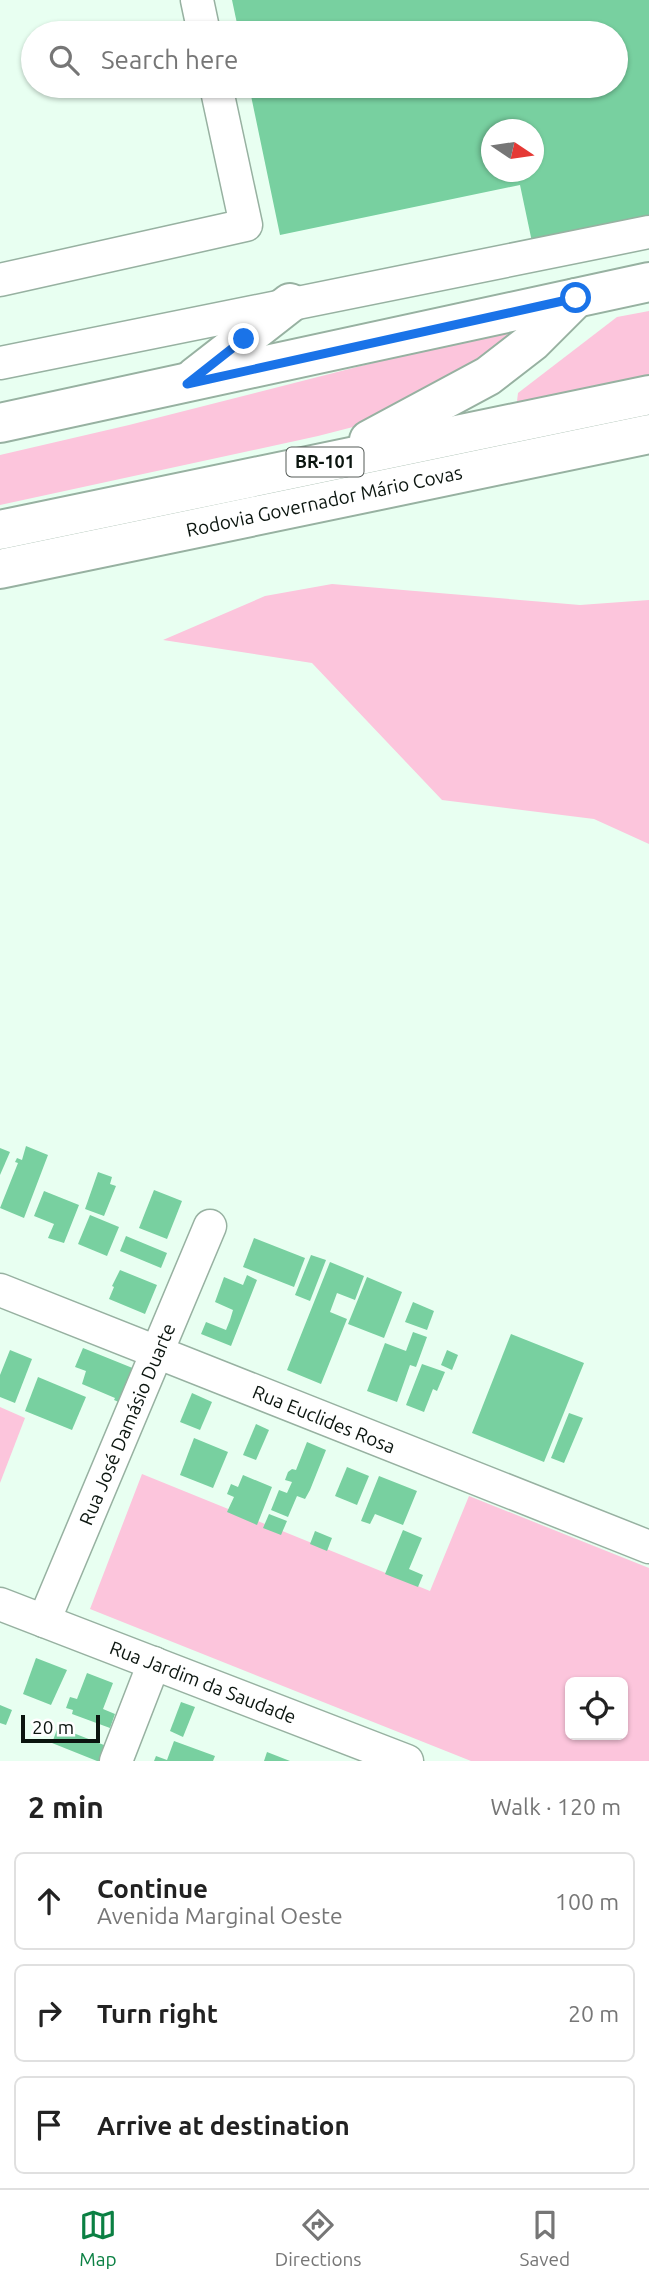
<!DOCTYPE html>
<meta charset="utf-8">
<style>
body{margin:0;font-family:Ubuntu,sans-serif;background:#f6f6f6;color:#222}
.controls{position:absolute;right:21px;bottom:21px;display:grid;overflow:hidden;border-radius:10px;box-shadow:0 2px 5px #0004}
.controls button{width:63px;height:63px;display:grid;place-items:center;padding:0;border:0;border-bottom:2px solid #e0e0e0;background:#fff;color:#222;font:35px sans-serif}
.compass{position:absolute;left:481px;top:119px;width:63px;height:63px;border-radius:50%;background:#fff;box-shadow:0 2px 5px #0004;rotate:103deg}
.scale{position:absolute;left:21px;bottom:18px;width:79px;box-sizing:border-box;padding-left:7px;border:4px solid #0b150f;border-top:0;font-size:19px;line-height:24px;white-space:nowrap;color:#0b150f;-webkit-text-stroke:5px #fff;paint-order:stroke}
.stop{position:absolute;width:21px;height:21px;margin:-16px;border:5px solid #1a73e8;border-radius:50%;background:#fff}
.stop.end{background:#1a73e8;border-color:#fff;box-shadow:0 2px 7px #0008}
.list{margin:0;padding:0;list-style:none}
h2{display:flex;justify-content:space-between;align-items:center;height:91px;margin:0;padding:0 28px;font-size:30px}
h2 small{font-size:23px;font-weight:400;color:#767676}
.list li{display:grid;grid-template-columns:46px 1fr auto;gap:21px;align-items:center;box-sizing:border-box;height:98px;margin:0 14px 14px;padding:0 14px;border:2px solid #e0e0e0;border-radius:10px}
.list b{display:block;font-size:26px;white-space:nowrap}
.list p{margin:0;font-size:23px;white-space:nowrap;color:#767676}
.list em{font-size:23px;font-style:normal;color:#767676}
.icon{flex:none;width:38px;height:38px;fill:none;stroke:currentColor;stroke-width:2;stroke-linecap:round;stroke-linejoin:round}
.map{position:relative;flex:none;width:649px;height:1761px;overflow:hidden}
.search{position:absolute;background:#fff;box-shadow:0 2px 5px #0004;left:21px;right:21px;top:21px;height:77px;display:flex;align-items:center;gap:18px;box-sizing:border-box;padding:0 24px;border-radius:38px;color:#767676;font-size:26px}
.sheet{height:427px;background:#fff}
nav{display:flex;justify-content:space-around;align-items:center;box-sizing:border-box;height:98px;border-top:2px solid #e0e0e0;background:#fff;font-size:19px;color:#767676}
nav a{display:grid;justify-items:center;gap:4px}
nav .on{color:#0b8043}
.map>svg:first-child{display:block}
.green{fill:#fcc5dc;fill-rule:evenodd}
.building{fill:#78d0a0;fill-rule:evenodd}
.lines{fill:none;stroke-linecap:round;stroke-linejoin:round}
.minor-casing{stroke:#97b1a1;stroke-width:35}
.major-casing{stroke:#97b1a1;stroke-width:42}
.highway-casing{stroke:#97b1a1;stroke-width:42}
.minor{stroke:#fff;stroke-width:32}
.major{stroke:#fff;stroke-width:38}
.highway{stroke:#fff;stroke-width:38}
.route{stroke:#1a73e8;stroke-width:9}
.labels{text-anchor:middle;stroke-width:5;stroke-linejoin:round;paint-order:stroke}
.shield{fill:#fff;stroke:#545b57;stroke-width:2}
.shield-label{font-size:18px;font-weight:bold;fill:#0b150f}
.street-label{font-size:19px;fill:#0b150f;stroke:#fff}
</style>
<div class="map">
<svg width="649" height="1761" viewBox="0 0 649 1761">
<rect width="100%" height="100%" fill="#e8fff1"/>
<!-- green -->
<g class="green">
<polygon points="649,311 649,381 522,409 517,401 518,393 617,317"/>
<polygon points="508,330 516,334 511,343 388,418 318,436 0,505 0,455 129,425 498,331"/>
<polygon points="332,584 580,605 649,600 649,844 594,819 442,800 312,663 163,640 265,596"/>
<polygon points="0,1407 25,1418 0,1483"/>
<path d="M142,1474L430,1591L469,1496L649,1568V1761H471L90,1609ZM570,1682H623V1735H570Z"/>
</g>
<!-- building -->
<g class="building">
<path d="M232,0H649V217L532,242L520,185L280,235L249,86H616V33H239ZM491,130H534V172H491Z"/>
<polygon points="26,1146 48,1155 24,1218 0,1208 18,1163 15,1162 17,1158 22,1160"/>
<polygon points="0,1148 10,1152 0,1175"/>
<polygon points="98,1172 112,1177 110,1184 116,1186 104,1216 85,1209"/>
<polygon points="154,1190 182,1201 167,1239 139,1228"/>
<polygon points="44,1191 79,1205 64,1243 48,1238 54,1224 34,1216"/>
<polygon points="90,1215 119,1227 107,1256 78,1244"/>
<polygon points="126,1236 167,1253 161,1268 120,1251"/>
<polygon points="254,1238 305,1258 294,1287 243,1267"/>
<polygon points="311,1255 326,1260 310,1301 295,1295"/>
<polygon points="330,1262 364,1276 355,1300 337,1293 330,1312 347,1319 321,1384 287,1370"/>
<polygon points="120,1270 157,1285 145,1314 109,1299 114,1287 112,1286"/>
<polygon points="247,1275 257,1280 231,1346 201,1334 206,1322 226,1330 230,1320 233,1310 215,1302 224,1277 243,1285"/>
<polygon points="367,1277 402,1292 384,1338 348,1324"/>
<polygon points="413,1302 434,1311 427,1330 405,1322"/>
<polygon points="413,1332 427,1337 416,1367 410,1365 397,1402 367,1391 385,1343 406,1351"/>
<polygon points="511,1334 584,1363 544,1462 472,1433"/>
<polygon points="83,1348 135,1369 121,1403 114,1400 115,1398 82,1384 86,1371 75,1367"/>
<polygon points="10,1350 32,1359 15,1403 0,1397 0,1375"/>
<polygon points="447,1350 458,1355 452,1370 441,1365"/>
<polygon points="422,1364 445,1372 437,1391 433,1389 424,1412 406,1405"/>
<polygon points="38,1377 86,1397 72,1430 25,1411"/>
<polygon points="192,1393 212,1402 200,1430 180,1422"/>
<polygon points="569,1413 583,1418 564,1463 551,1458"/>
<polygon points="256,1424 269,1430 256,1460 243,1455"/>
<polygon points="194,1438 228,1452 213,1488 180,1475"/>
<polygon points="307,1442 326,1450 310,1490 305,1499 297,1496 288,1517 271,1510 279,1490 287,1493 292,1482 285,1480 288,1472 292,1469 296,1470"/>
<polygon points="347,1467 369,1476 357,1505 335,1496"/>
<polygon points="243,1475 272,1487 257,1525 227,1512 234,1497 227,1494 231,1484 238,1487"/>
<polygon points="379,1476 417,1491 403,1525 375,1514 370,1524 361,1521"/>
<polygon points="269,1514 287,1521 281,1535 263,1528"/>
<polygon points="403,1530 422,1538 409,1569 423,1575 418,1587 385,1574"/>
<polygon points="315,1531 332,1538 327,1551 310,1544"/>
<polygon points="36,1658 67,1670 51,1705 23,1694"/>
<polygon points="87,1673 113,1683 103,1709 115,1714 110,1728 72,1714 73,1710 66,1708 70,1697 77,1699"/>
<polygon points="181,1702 195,1707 183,1737 170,1731"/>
<polygon points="0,1705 12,1710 6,1725 0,1723"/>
<polygon points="58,1727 109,1747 104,1761 97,1761 52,1743"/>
<polygon points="174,1741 215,1756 213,1761 154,1761 156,1756 167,1760"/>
<polygon points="267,1752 290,1761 264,1761"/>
</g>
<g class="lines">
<!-- minor casing -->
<g class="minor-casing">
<g id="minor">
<polyline points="197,0 204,33"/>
<polyline points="0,280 246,225 216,86"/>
<polyline points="0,363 649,232"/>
<polyline points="0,1290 649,1547"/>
<polyline points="0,1604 407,1761"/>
<polyline points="44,1621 210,1226"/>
<polyline points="116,1761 154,1663"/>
</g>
</g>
<!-- major casing -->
<g class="major-casing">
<g id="major">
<polyline points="195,377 290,303"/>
<polyline points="0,423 649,282"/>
</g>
</g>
<!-- highway casing -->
<g class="highway-casing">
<g id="highway">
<polyline points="369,440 488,376 532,342 576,298"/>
<polyline points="0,530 649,395"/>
<polyline points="0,569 649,434"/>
</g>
</g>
<!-- minor -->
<use href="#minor" class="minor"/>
<!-- major -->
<use href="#major" class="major"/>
<!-- highway -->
<use href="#highway" class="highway"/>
</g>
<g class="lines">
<!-- route -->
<polyline class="route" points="244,339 187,384 576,298"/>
</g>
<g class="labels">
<!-- shield labels -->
<rect class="shield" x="286.5" y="447.5" width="77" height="29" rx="5"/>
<g class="shield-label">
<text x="325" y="468">BR-101</text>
</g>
<!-- street labels -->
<g class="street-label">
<text transform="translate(324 501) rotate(-12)" y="7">Rodovia Governador Mário Covas</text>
<text transform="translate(324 1419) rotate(22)" y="7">Rua Euclides Rosa</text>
<text transform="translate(127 1424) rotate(-67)" y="7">Rua José Damásio Duarte</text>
<text transform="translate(203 1682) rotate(21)" y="7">Rua Jardim da Saudade</text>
</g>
</g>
</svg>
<div class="controls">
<button><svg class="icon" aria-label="locate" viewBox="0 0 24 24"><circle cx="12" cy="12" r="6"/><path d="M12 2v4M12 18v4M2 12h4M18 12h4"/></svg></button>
</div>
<svg class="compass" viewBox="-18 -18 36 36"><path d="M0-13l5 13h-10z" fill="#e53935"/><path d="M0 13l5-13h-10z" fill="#767676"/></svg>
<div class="scale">20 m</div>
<div class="stop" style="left:576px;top:298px"></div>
<div class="stop end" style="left:244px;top:339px"></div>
<div class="search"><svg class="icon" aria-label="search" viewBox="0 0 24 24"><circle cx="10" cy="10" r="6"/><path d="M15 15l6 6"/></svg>Search here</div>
</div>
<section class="sheet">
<h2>2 min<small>Walk · 120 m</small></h2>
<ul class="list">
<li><svg class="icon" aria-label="ahead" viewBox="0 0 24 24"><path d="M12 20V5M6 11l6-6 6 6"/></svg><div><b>Continue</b><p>Avenida Marginal Oeste</p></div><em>100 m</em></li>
<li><svg class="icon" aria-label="right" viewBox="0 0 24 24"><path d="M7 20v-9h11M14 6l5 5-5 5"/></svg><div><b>Turn right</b></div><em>20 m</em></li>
<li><svg class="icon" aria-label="arrive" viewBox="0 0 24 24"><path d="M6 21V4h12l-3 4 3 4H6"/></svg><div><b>Arrive at destination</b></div></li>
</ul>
</section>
<nav>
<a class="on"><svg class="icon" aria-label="map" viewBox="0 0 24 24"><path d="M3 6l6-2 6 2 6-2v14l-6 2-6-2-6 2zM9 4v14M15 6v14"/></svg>Map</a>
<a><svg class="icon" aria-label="directions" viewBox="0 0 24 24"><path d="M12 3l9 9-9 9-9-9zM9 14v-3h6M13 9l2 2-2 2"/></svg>Directions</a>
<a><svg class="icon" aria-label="saved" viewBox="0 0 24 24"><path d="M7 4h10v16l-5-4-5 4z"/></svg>Saved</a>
</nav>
